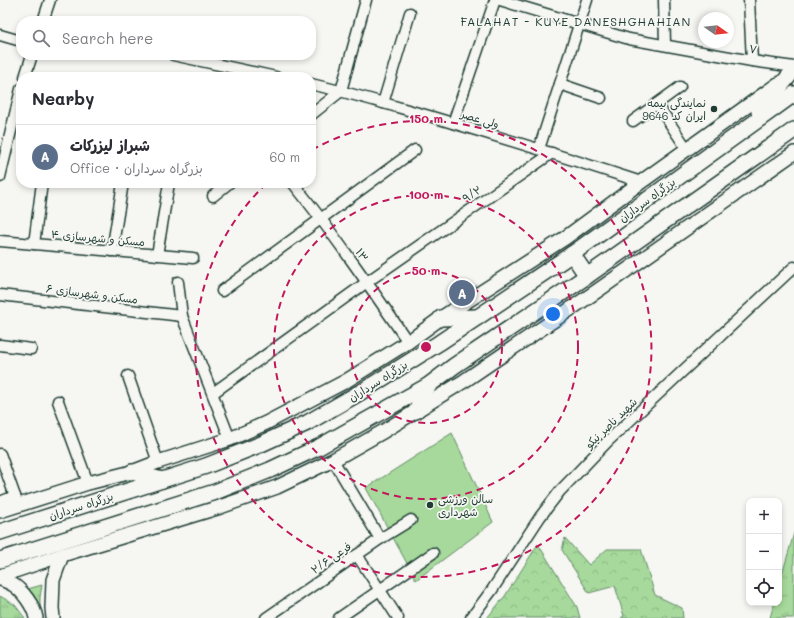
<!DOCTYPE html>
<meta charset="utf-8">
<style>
body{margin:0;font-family:Mali,"Playpen Sans Arabic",sans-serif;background:#f7f7f7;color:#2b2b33}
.controls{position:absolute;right:12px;bottom:12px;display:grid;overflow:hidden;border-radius:8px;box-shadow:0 2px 6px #0003}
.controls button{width:36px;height:36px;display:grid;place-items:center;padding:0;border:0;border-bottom:1px solid #e1e1e2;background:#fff;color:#2b2b33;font:20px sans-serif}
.compass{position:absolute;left:698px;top:12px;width:36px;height:36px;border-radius:50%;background:#fff;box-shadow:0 2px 6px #0003;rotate:104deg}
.you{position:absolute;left:553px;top:314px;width:14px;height:14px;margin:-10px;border:3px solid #fff;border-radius:50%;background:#1a73e8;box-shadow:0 0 0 6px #1a73e833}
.badge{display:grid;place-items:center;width:26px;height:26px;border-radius:50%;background:#1f3d34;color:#fff;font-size:13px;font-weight:700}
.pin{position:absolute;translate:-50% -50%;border:2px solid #fff;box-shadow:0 1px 4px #0006}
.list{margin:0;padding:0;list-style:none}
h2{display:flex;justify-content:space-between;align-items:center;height:52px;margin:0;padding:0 16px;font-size:17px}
h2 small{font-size:13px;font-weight:400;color:#7c7c81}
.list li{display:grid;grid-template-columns:26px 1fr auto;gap:12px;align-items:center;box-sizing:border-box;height:64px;padding:0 16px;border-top:1px solid #e1e1e2}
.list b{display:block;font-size:15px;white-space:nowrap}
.list p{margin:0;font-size:13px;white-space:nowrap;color:#7c7c81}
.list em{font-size:13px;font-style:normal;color:#7c7c81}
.icon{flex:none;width:22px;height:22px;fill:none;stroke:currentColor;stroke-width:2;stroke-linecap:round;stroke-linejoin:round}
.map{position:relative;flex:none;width:794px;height:618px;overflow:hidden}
.search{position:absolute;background:#fff;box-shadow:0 2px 6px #0003;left:16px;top:16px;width:300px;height:44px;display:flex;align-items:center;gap:10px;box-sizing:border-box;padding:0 14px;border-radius:16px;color:#7c7c81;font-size:15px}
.panel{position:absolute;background:#fff;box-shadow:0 2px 6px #0003;left:16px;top:72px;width:300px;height:116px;border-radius:16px}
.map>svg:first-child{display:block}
.grass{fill:url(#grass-tufts);stroke:#628b68}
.forest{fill:url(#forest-crowns);stroke:#628b68}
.pitch{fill:#a6d99b;stroke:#628b68}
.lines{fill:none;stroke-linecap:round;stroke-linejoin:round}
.minor-casing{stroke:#1f3d34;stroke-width:13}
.major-casing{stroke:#1f3d34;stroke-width:16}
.highway-casing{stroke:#1f3d34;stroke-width:18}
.minor{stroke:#f6f6f2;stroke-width:10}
.major{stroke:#f6f6f2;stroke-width:13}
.highway{stroke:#f6f6f2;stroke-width:15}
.ring{fill:none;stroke:#c2185b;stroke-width:2;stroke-dasharray:7 5}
.poi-dot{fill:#1f3d34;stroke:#f6f6f2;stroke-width:1.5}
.labels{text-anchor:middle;stroke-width:3.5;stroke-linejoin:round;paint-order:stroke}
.street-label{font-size:11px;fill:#1f3d34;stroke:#f6f6f2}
.poi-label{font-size:11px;fill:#1f3d34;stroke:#f6f6f2;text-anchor:end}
.neighbourhood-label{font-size:12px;letter-spacing:1px;fill:#1f3d34;stroke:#f6f6f2}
.centre{fill:#c2185b;stroke:#f6f6f2;stroke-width:2}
.ring-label{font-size:12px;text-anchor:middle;font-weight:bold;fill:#c2185b;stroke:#f6f6f2;stroke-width:3.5;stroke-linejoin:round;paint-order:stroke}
</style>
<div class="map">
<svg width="794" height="618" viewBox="0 0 794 618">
<defs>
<pattern id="grass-tufts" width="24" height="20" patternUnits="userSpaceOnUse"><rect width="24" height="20" fill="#a6d99b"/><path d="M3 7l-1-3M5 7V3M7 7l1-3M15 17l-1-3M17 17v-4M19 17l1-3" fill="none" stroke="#8ebb86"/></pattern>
<pattern id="forest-crowns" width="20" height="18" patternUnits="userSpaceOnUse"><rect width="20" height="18" fill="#a6d99b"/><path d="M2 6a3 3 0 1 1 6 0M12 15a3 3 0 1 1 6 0" fill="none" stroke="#8ebb86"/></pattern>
</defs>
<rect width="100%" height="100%" fill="#f6f6f2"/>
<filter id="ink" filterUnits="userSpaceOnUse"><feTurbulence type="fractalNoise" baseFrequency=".025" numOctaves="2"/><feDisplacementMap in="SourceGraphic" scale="8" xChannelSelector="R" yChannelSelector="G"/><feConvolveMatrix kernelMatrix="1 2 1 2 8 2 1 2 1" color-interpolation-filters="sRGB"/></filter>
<g filter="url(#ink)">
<!-- grass -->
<g class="grass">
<polygon points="794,533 794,618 770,618 774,603 779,603 779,585"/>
<polygon points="42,585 40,597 40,611 24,590"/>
<polygon points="0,596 15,605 25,618 0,618"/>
</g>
<!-- forest -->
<g class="forest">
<polygon points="565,538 589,565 607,549 641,549 655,595 682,608 683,618 621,618 624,616 615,586 589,593 562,550"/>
<polygon points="538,544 577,607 580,618 487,618 505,596"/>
</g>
<!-- pitch -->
<polygon class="pitch" points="452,433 493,522 416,580 366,488"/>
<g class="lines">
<!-- minor casing -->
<g class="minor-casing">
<g id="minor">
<polyline points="500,0 629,39 752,61 794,67"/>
<polyline points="664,0 665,45"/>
<polyline points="749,0 752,61"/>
<polyline points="43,21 50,0"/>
<polyline points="0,35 21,41"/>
<polyline points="173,55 276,77"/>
<polyline points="25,77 32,55"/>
<path d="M311,84C351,93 390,105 429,116C500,137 571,159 641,182"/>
<polyline points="560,84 601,98"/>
<polyline points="383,103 410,13"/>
<polyline points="657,104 687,149"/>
<polyline points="311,115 341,91 366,0"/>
<polyline points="633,121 680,87"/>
<polyline points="453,123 495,0"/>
<polyline points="539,149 587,0"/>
<polyline points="0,177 21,89"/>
<path d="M293,183C334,234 371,288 408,342"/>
<polyline points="213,196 229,183"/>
<polyline points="0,241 193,258"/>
<polyline points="34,244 42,183"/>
<polyline points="112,251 123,183"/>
<polyline points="157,255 169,183"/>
<polyline points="178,282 182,316 230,439"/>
<polyline points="222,291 415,150"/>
<polyline points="0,295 182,316"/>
<polyline points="0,345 31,349"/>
<polyline points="128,376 158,462"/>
<polyline points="213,393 367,282 552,153"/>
<polyline points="58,401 88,483"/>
<polyline points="0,454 18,505"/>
<polyline points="333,460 380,539"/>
<polyline points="0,502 15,496"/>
<polyline points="357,555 398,618"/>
<polyline points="266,618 380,539 411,520"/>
<polyline points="339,618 433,553"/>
<polyline points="471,618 492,590 540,517 560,491 608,441 794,267"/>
</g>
</g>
<!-- major casing -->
<g class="major-casing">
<g id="major">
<polyline points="0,511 88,483 132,472 158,462 230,439 266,423 346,381 408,342 441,318 565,238 641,182 778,84"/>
<polyline points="0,576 62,555 220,507 277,487 333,460 384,431 464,381 597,291 794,153"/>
<path d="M0,579C4,580 8,582 12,584C22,590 34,606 36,618"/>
<polyline points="53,618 52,608 53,580 62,555"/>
</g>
</g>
<!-- highway casing -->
<g class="highway-casing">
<g id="highway">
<polyline points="759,112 789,76"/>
<polyline points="572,254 587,276"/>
<polyline points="441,318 478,317"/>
<polyline points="416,411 429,385"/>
<polyline points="132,472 162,480"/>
<polyline points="0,532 206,466 259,445 307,423 361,392 439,343 572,254 794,94"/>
<polyline points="0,560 215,492 270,470 319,447 429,385 454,366 587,276 794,130"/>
</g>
</g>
<!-- minor -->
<use href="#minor" class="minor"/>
<!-- major -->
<use href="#major" class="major"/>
<!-- highway -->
<use href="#highway" class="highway"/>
</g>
</g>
<!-- distance rings -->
<g class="ring">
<circle cx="426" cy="347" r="76"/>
<circle cx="426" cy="347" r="152"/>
<path d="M312 150A228 228 0 1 1 266 184"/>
</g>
<!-- markers -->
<g class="poi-dot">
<circle cx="714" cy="109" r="4"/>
<circle cx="430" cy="505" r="4"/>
</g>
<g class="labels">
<!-- street labels -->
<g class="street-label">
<text transform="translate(753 49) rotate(10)" y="4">۷</text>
<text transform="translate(480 119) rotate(17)" y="4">ولی عصر</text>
<text transform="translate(472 194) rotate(-35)" y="4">۹/۲</text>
<text transform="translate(647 200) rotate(-36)" y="4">بزرگراه سرداران</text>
<text transform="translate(98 238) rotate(5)" y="4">مسکن و شهرسازی ۴</text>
<text transform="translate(362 255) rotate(54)" y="4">۱۳</text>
<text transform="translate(92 294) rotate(7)" y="4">مسکن و شهرسازی ۶</text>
<text transform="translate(378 381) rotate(-32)" y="4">بزرگراه سرداران</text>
<text transform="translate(611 423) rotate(-44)" y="4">شهید ناصر نیکو</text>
<text transform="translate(81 506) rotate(-18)" y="4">بزرگراه سرداران</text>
<text transform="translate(331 558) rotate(-35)" y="4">فرعی ۲/۶</text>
</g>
<!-- poi labels -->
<g class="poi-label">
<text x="706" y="107">نمایندگی بیمه<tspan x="706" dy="13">ایران کد 9646</tspan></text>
<text x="438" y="503" text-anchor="start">سالن ورزشی<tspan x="438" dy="13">شهرداری</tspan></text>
</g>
<!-- neighbourhood labels -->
<g class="neighbourhood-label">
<text x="576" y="26">FALAHAT - KUYE DANESHGHAHIAN</text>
</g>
</g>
<circle cx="426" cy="347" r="6" class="centre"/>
<g class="ring-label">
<text x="426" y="123">150 m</text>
<text x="426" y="199">100 m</text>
<text x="426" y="275">50 m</text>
</g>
</svg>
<div class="controls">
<button>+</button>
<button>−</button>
<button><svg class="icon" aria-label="locate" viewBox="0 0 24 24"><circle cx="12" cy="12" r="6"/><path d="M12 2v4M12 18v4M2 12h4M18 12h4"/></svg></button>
</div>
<svg class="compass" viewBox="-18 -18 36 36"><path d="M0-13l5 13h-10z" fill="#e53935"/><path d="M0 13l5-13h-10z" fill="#7c7c81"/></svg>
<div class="you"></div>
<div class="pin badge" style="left:462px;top:293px;background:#5c6f8a">A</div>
<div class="search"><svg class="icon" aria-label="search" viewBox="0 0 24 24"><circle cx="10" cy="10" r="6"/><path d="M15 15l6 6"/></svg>Search here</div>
<section class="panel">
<h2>Nearby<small></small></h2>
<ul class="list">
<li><span class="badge" style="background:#5c6f8a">A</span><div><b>شبراز لیزرکات</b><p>Office · بزرگراه سرداران</p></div><em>60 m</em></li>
</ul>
</section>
</div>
